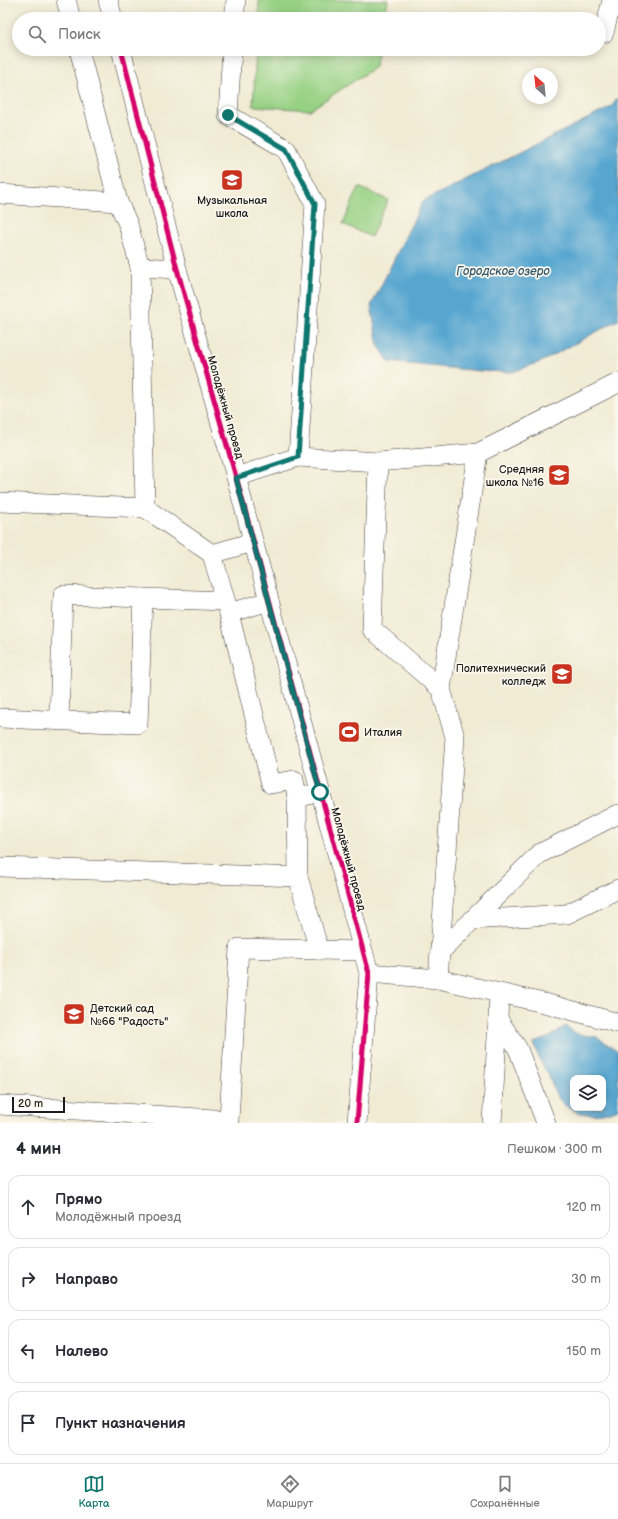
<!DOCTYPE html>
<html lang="ru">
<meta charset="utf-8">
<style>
body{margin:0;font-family:"Balsamiq Sans",sans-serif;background:#f2f2f3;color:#2b2b33}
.controls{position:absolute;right:12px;bottom:12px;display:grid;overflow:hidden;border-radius:8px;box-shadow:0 2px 10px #0003}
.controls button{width:36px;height:36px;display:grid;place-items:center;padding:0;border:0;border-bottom:1px solid #e1e1e2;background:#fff;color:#2b2b33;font:20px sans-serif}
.compass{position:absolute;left:522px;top:68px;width:36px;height:36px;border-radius:50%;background:#fff;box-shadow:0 2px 10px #0003;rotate:333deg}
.scale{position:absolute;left:12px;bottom:10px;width:53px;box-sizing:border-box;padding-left:4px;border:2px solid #1c1c1c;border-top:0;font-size:11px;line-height:14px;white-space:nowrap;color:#1c1c1c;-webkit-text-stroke:3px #fbf7ec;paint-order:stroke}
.stop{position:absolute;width:12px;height:12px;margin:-9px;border:3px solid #0f766e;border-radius:50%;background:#fff}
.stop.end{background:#0f766e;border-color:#fff;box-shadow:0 1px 4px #0008}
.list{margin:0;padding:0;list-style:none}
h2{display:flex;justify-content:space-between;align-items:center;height:52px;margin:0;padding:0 16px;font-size:17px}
h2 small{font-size:13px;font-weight:400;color:#7c7c81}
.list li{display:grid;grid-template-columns:26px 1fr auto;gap:12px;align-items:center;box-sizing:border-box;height:64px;margin:0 8px 8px;padding:0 8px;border:1px solid #e1e1e2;border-radius:12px}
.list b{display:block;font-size:15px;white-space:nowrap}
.list p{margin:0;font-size:13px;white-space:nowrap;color:#7c7c81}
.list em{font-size:13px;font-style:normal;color:#7c7c81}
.icon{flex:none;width:22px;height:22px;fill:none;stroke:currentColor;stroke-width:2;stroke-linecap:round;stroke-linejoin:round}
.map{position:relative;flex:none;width:618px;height:1123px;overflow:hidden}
.search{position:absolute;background:#fff;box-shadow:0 2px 10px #0003;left:12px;right:12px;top:12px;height:44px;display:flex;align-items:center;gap:10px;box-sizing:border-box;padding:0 14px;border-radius:22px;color:#7c7c81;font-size:15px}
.sheet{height:340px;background:#fff}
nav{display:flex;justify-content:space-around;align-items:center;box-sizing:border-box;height:56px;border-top:1px solid #e1e1e2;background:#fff;font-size:11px;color:#7c7c81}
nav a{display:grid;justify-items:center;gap:2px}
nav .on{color:#0f766e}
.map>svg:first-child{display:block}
.green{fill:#97d184;stroke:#5a7650}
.water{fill:#56a6d0;stroke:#396176;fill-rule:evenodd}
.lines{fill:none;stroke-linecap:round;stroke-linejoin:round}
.minor-casing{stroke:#3c3b38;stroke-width:20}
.minor{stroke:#fff;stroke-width:19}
.cycleway-casing{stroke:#fbf7ec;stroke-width:8}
.cycleway{stroke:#d6006c;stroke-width:5}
.route{stroke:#0f766e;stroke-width:5}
.labels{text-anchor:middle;stroke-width:3.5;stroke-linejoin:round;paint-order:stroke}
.poi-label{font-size:11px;fill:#1c1c1c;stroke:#fbf7ec;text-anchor:end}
.street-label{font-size:11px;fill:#1c1c1c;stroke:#fbf7ec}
.water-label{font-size:12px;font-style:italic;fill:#365a6d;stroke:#fbf7ec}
</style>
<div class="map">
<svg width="618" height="1123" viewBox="0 0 618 1123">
<rect width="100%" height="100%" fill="#fbf7ec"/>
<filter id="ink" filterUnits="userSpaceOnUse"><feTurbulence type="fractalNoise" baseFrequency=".025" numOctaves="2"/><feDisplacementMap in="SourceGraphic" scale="8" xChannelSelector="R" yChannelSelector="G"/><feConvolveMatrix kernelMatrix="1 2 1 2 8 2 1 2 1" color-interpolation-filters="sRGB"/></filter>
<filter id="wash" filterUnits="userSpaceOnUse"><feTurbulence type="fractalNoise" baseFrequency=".012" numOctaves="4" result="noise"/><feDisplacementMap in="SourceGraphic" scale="16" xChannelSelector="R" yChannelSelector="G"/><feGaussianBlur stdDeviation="0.9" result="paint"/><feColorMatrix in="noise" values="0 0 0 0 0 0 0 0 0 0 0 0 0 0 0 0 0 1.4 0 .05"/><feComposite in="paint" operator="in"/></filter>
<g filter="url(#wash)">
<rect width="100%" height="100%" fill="#f1ebd4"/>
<!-- green -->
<g class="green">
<polygon points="259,0 388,0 385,19 258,19"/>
<polygon points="256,49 379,49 375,67 310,110 253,106"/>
<polygon points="359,187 388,200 371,237 343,224"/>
</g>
<!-- water -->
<g class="water">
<polygon points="618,98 618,320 543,361 513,372 480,371 389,362 378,345 371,306 423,201 611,107"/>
<path d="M565,1026L577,1034L597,1037L618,1051V1109C598,1119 569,1116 557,1096C553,1090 552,1083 549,1076C541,1062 538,1058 534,1043L550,1037ZM573,1078H603V1108H573Z"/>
</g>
</g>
<g filter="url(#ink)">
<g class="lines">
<!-- minor casing -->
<g class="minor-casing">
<g id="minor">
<polyline points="66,0 71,19"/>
<polyline points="108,0 113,19"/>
<polyline points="234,19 236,0"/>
<polyline points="604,33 612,0"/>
<polyline points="79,49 118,202"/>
<polyline points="121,49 177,269 236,477 369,973 357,1123"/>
<polyline points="232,49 228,115 286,149 315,204 298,457"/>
<polyline points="0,194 118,202 128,224 140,267"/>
<polyline points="378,462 478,453 618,383"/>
<polyline points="236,477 298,457 378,462 372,629 441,689 455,737 438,979"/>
<polyline points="0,502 145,508 140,267 177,269"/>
<polyline points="145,508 212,554"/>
<polyline points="253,542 212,554 229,613 269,601"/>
<polyline points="229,613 271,784 294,780 297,798"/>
<polyline points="441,689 478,453"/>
<polyline points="0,718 138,724 143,598 225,601"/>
<polyline points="59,721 63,595 143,598"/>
<polyline points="0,867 298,877 319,950 363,951"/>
<polyline points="298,877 297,798 308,795"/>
<polyline points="471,920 567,914 618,889"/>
<polyline points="440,952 539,854 618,814"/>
<polyline points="369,973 438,979 548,1004 618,1023"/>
<polyline points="499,993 498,1019 518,1049 546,1123"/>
<polyline points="0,1105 229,1120 239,948 319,950"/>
<polyline points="492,1123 498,1019"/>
</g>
</g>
<!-- minor -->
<use href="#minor" class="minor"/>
<!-- cycleway casing -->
<g class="cycleway-casing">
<polyline id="cycleway" points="121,49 177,269 236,477 369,973 357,1123"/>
</g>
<!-- cycleway -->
<use href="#cycleway" class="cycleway"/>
</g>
</g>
<g class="lines" filter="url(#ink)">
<!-- route -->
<polyline class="route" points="228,115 286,149 315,204 298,457 236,478 320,792"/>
</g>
<!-- icons -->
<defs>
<g id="school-square" transform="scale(1.15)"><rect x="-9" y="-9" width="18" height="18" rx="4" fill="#c8321e" stroke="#fbf7ec"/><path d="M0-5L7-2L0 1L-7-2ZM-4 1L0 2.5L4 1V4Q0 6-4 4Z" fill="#fff"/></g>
<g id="university-square" transform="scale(1.15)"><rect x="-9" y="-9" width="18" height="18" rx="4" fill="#c8321e" stroke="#fbf7ec"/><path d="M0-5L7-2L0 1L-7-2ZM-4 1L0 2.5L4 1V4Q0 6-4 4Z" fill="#fff"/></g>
<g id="stadium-square" transform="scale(1.15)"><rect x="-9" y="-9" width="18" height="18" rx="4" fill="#c8321e" stroke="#fbf7ec"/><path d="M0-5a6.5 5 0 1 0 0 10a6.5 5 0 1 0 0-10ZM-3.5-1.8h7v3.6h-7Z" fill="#fff"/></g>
</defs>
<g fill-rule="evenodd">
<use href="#school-square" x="232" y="180"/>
<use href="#school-square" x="559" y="475"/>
<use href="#university-square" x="562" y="674"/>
<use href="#stadium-square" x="349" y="732"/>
<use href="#school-square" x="74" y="1014"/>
</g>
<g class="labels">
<!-- poi labels -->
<g class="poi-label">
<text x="232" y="204" text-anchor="middle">Музыкальная<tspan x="232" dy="13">школа</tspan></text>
<text x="544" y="473">Средняя<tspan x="544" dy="13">школа №16</tspan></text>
<text x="546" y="672">Политехнический<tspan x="546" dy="13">колледж</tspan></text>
<text x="364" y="736" text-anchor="start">Италия</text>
<text x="90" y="1012" text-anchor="start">Детский сад<tspan x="90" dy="13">№66 "Радость"</tspan></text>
</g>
<!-- street labels -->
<g class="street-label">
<text transform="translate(226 407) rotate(74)" y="4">Молодёжный проезд</text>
<text transform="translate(349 859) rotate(75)" y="4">Молодёжный проезд</text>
</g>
<!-- water labels -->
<g class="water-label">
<text x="503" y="275">Городское озеро</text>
</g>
</g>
</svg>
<div class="controls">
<button><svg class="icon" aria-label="layers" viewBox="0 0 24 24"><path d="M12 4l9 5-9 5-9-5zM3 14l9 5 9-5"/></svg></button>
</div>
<svg class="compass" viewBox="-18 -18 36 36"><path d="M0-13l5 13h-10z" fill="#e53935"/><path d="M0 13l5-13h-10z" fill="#7c7c81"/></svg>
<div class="scale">20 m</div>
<div class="stop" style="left:320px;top:792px"></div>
<div class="stop end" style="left:228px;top:115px"></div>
<div class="search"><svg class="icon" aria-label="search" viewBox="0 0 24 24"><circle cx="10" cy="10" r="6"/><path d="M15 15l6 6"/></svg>Поиск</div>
</div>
<section class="sheet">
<h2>4 мин<small>Пешком · 300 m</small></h2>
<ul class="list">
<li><svg class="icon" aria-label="ahead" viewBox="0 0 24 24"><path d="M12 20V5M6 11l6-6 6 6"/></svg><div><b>Прямо</b><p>Молодёжный проезд</p></div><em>120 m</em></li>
<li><svg class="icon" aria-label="right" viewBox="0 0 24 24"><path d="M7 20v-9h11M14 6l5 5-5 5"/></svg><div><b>Направо</b></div><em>30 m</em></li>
<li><svg class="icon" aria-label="left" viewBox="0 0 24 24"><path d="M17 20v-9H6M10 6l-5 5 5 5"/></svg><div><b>Налево</b></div><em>150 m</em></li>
<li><svg class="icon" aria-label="arrive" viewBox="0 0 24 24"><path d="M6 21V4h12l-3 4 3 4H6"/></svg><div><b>Пункт назначения</b></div></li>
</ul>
</section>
<nav>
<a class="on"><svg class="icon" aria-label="map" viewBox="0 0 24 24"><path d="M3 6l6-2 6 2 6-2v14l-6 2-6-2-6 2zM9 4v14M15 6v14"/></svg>Карта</a>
<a><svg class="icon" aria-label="directions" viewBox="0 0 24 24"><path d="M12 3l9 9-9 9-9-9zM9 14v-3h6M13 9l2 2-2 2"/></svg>Маршрут</a>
<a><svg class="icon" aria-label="saved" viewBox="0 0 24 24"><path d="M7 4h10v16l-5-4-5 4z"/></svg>Сохранённые</a>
</nav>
